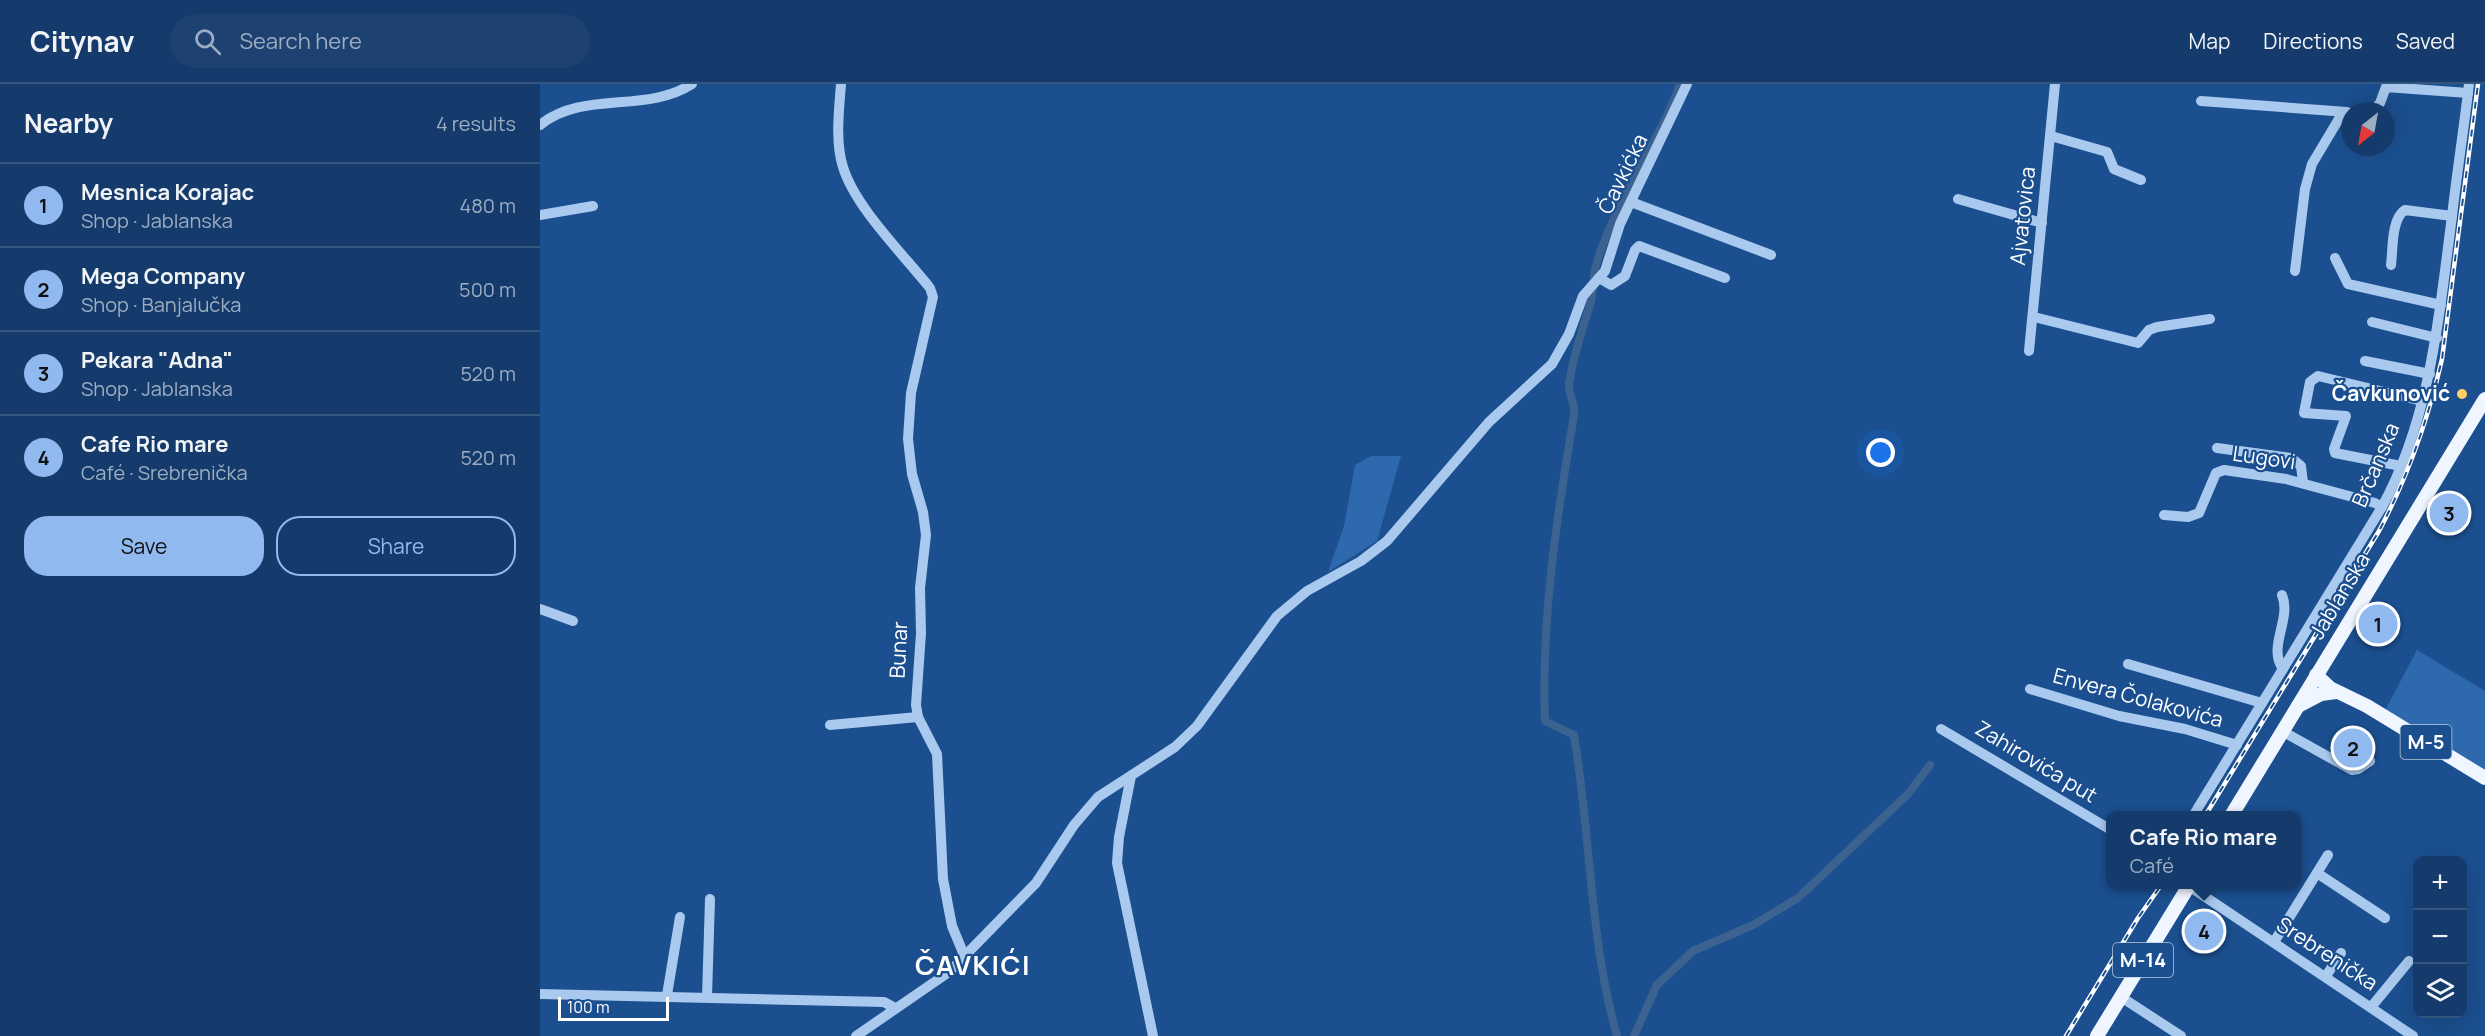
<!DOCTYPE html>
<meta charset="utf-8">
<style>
body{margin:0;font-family:Manrope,sans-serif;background:#1d4271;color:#f1f3f6}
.controls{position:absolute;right:18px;bottom:18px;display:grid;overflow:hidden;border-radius:12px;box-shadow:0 6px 24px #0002}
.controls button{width:54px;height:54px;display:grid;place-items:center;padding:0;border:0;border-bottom:2px solid #33557e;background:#143b6b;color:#f1f3f6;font:30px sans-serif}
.compass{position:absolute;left:1801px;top:18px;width:54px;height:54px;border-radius:50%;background:#143b6b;box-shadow:0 6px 24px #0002;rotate:211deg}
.scale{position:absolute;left:18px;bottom:15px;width:111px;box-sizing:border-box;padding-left:6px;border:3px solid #fff;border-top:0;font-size:16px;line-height:21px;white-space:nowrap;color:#fff;-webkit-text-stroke:4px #1b4f8f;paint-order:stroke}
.you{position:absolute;left:1341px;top:369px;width:21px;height:21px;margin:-15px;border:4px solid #fff;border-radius:50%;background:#1a73e8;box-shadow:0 0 0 9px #1a73e833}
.badge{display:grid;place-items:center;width:39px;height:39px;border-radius:50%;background:#90b9f0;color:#111;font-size:20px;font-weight:700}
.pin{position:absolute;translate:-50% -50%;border:3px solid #fff;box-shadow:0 2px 6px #0006}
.popup{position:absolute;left:1566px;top:727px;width:195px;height:78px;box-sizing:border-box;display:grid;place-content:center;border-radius:12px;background:#143b6b;filter:drop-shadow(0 2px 4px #0005);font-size:20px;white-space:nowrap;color:#9dadc1}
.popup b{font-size:22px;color:#f1f3f6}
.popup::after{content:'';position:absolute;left:50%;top:100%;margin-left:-12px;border:12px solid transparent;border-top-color:#143b6b}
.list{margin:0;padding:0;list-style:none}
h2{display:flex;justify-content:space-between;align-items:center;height:78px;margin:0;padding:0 24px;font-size:26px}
h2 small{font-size:20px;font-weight:400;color:#9dadc1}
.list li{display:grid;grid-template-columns:39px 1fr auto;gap:18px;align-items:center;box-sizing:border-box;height:84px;padding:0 24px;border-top:2px solid #33557e}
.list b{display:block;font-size:22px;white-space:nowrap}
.list p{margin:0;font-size:20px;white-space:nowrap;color:#9dadc1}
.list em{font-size:20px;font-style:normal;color:#9dadc1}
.actions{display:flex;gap:12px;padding:18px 24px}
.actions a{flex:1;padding:14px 0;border:2px solid #90b9f0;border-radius:24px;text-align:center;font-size:21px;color:#90b9f0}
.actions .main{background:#90b9f0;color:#111}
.icon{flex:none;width:33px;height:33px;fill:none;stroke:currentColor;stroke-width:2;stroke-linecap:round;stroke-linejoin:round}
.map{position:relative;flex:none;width:1945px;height:952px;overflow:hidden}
header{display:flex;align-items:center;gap:36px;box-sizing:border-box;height:84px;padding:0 30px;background:#143b6b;border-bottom:2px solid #33557e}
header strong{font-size:28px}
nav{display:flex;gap:33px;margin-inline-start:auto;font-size:21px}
.search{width:420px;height:54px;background:#1d4271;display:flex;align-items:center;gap:15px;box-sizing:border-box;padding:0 21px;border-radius:33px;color:#9dadc1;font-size:22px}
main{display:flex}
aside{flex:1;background:#143b6b}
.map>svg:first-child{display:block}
.green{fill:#2e69ad}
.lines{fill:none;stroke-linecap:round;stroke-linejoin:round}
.canal{stroke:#3c6290;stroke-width:8}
.minor{stroke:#a9c9ee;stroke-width:10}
.major{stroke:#f0f6ff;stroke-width:14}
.rail-casing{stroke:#fff;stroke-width:4.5}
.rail{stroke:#1b4f8f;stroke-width:2;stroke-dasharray:7;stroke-linecap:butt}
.poi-dot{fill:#ffd166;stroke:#1b4f8f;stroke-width:2}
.labels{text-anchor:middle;stroke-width:4.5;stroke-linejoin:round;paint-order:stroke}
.shield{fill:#1b4f8f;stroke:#bbcadd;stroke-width:1.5}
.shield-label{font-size:20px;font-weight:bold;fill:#fff}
.street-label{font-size:21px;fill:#fff;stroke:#1b4f8f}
.poi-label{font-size:21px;font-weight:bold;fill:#fff;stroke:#1b4f8f;text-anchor:end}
.district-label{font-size:27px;font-weight:bold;letter-spacing:1.5px;fill:#fff;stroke:#1b4f8f}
</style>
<header>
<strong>Citynav</strong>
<div class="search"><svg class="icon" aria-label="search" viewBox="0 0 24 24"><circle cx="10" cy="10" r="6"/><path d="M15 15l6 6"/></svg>Search here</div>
<nav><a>Map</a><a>Directions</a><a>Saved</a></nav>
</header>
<main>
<aside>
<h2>Nearby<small>4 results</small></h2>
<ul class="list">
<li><span class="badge">1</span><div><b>Mesnica Korajac</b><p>Shop · Jablanska</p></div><em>480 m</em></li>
<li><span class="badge">2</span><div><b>Mega Company</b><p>Shop · Banjalučka</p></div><em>500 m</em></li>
<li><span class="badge">3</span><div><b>Pekara &quot;Adna&quot;</b><p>Shop · Jablanska</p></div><em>520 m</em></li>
<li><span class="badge">4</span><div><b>Cafe Rio mare</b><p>Café · Srebrenička</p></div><em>520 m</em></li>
</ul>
<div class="actions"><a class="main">Save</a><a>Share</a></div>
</aside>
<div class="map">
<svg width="1945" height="952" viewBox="0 0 1945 952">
<rect width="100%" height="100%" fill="#1b4f8f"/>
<!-- green -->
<g class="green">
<polygon points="831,372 861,372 837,457 788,488 804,442 815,381"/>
<polygon points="1877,566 1945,607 1945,694 1842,632"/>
</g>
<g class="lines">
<!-- canal -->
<g class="canal">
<path d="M1077,952C1049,853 1051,751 1034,651L1005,637C1001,534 1017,432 1034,331C1036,320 1028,311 1029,300C1033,271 1043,245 1051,217C1053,207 1053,196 1055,185C1073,119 1117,64 1140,0"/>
<polyline points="1094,952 1117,901 1153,867 1213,841 1258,814 1368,710 1390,681"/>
</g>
<!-- minor -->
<g class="minor">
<path d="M301,0C299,26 295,58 303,83C315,123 363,170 390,204L393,213L371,309L368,355L372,390L383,428L386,451L380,504L381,549L376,621L378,633L397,670L403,795L412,842L424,871"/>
<polyline points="1661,17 1807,28"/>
<polyline points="1833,27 1840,19 1846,3 1928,9"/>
<path d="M0,41C43,6 105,30 152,0"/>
<polyline points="1511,52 1567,68 1574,85 1601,96"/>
<polyline points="1418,115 1502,139"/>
<polyline points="1091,118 1231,171"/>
<polyline points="0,131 53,122"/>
<polyline points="1795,174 1808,200 1901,221"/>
<path d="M1851,181C1853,166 1851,135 1865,126L1912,132"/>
<polyline points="1755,187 1765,105 1772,80 1803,28"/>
<polyline points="1059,194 1071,201 1085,192 1095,166 1099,162 1185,194"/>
<polyline points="1494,233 1598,259 1609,246 1617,243 1670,235"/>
<polyline points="1832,238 1897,254"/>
<polyline points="1489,267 1515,0"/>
<polyline points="1825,277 1890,290"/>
<polyline points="1677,364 1751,374 1761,382 1763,399"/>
<polyline points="1861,382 1795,369 1794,365 1806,332 1764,329 1770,298 1778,292 1882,317"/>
<polyline points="1624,431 1648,433 1659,429 1676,389 1684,386 1746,395 1835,419 1842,423"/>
<path d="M1742,511C1752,535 1727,563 1743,585"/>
<polyline points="0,525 33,537"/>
<polyline points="1588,580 1722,619"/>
<polyline points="1490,605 1579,632 1645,645 1697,661"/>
<polyline points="290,641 378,633"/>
<polyline points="1401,645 1571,746"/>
<polyline points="1742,647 1812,686 1818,685 1830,677"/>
<polyline points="591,692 579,753 577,779 613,952"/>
<path d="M1653,732L1842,423C1891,333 1899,231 1912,132C1917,88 1924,44 1929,0"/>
<polyline points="1777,789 1845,834"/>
<polyline points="1646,800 1873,952"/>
<polyline points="1734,858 1788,771"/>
<polyline points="1786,892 1801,869"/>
<polyline points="0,910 344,918 355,924"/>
<polyline points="127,911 140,833"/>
<polyline points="167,913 170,815"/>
<polyline points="1581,913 1641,952"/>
<polyline points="1832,922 1869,877"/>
<polyline points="316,952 409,888 496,799 534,741 558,713 635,663 657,642 737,532 767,507 821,477 847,457 949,338 1012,280 1029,250 1043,212 1065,187 1080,140 1147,0"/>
</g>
<!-- major -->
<g class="major">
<polyline points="1776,591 1790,604 1827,622 1945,694"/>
<polyline points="1758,622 1781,610 1796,608"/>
<polyline points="1691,732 1945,315"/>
<polyline points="1557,952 1650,800"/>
</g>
<!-- rail casing -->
<g class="rail-casing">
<g id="rail">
<path d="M1665,732L1839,447C1868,392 1888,336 1902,275L1938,0"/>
<polyline points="1526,952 1598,834 1622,800"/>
</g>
</g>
<!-- rail -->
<use href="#rail" class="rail"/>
</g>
<!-- markers -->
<circle class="poi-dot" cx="1922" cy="310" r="6"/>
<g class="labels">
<!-- shield labels -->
<g class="shield">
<rect x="1860.5" y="641" width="51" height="34" rx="4.5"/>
<rect x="1573" y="859" width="60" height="34" rx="4.5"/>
</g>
<g class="shield-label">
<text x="1886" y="665">M-5</text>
<text x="1603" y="883">M-14</text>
</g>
<!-- street labels -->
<g class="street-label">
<text transform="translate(1083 90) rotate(-64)" y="7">Čavkićka</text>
<text transform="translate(1483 132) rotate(-84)" y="7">Ajvatovica</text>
<text transform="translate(1724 374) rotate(8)" y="7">Lugovi</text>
<text transform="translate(1836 381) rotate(-67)" y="7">Brčanska</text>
<text transform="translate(1800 512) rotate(-59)" y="7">Jablanska</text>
<text transform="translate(359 566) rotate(-87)" y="7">Bunar</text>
<text transform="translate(1598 614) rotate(15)" y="7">Envera Čolakovića</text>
<text transform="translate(1496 678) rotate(31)" y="7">Zahirovića put</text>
<text transform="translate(1787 870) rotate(33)" y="7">Srebrenička</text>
</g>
<!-- poi labels -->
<g class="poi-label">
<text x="1910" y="317">Čavkunović</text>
</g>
<!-- district labels -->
<g class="district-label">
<text x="433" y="891">ČAVKIĆI</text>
</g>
</g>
</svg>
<div class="controls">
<button>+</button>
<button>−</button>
<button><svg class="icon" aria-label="layers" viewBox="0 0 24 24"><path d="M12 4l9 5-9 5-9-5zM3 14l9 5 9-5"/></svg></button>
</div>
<svg class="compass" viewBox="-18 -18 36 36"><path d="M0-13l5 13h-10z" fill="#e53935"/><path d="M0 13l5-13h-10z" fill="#9dadc1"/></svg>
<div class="scale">100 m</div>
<div class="you"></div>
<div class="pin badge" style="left:1838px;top:540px">1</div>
<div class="pin badge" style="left:1813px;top:664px">2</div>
<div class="pin badge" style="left:1909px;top:429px">3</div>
<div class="pin badge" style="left:1664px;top:847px">4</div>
<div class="popup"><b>Cafe Rio mare</b>Café</div>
</div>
</main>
